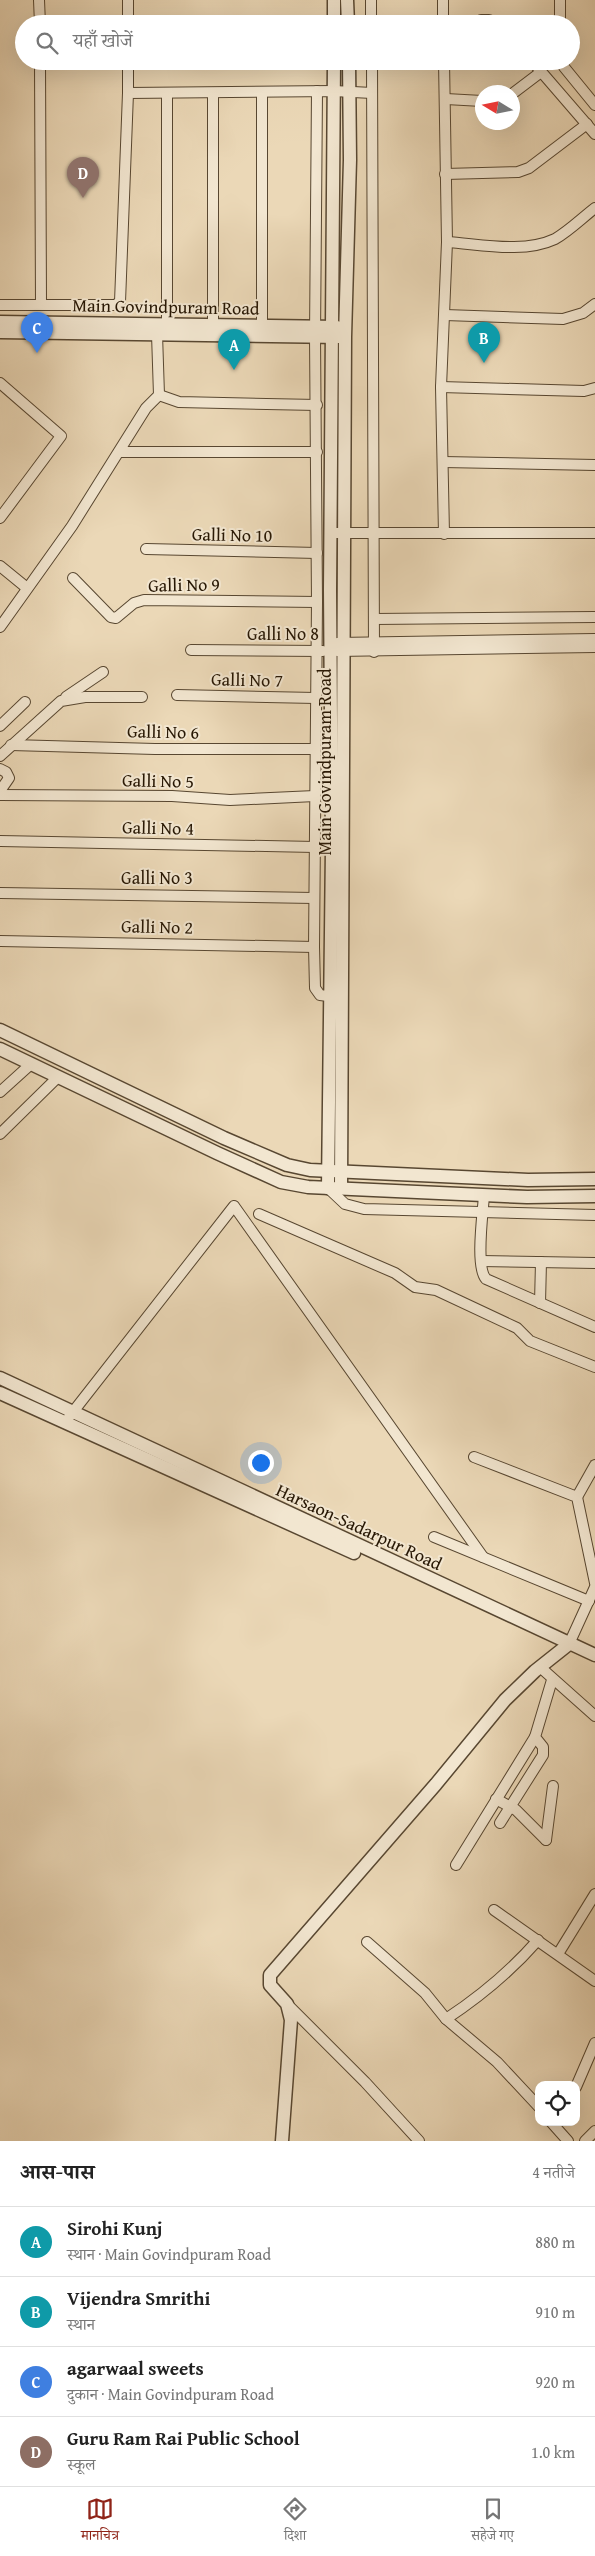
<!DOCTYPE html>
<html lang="hi">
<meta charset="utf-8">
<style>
body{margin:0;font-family:"Gentium Book Plus","Noto Serif Devanagari",serif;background:#f2f2f2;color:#222}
.controls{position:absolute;right:15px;bottom:15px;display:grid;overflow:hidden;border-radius:10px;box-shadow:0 5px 20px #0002}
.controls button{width:45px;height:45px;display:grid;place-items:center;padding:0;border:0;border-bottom:1px solid #e0e0e0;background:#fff;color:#222;font:25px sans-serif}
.compass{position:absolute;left:475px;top:85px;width:45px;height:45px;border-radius:50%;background:#fff;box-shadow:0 5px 20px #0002;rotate:280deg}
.you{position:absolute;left:260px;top:1462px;width:18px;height:18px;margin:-12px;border:4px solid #fff;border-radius:50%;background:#1a73e8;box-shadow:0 0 0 8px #1a73e833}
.badge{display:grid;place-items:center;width:32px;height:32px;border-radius:50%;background:#8f2418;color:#fff;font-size:16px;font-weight:700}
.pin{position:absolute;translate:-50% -41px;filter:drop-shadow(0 1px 2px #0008)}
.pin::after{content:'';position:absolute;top:26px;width:18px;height:15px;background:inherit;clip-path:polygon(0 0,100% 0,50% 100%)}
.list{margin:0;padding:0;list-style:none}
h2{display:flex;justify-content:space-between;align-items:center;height:65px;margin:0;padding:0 20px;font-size:21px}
h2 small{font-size:16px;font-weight:400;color:#767676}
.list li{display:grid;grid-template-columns:32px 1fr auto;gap:15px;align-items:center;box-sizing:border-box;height:70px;padding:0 20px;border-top:1px solid #e0e0e0}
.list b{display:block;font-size:19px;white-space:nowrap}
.list p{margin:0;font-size:16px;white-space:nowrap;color:#767676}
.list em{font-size:16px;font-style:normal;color:#767676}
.icon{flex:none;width:28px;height:28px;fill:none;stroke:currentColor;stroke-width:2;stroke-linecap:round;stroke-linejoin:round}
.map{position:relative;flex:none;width:595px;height:2141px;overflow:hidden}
.search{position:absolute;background:#fff;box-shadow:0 5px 20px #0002;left:15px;right:15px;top:15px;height:55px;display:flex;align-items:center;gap:12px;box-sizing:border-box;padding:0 18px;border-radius:28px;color:#767676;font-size:19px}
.sheet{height:345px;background:#fff}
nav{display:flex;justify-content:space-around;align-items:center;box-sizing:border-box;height:70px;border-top:1px solid #e0e0e0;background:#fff;font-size:14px;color:#767676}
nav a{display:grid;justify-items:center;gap:2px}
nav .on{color:#8f2418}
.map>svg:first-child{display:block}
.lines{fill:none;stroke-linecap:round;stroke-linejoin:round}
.minor-casing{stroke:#584731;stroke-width:12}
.tertiary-casing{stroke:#584731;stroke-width:15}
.minor{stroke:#f2e6d0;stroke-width:10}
.tertiary{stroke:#f2e6d0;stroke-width:12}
.labels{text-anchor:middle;stroke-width:4;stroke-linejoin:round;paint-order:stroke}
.street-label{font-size:18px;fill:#271704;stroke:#f2e6d0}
</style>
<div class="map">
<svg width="595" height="2141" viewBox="0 0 595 2141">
<rect width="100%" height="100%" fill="#ebd8b7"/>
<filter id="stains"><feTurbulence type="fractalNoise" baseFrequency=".004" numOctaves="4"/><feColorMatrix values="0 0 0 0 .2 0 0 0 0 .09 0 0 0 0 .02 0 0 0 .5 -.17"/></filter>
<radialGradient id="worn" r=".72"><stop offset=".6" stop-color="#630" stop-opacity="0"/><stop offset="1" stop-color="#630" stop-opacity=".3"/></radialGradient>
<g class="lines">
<!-- minor casing -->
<g class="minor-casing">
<g id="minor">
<polyline points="39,0 40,24"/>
<polyline points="128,0 128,24"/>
<polyline points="371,0 371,24"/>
<polyline points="443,24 443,0"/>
<polyline points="477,24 481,20 489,20 499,24"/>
<polyline points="560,24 560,0"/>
<polyline points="40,61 41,305"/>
<polyline points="128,61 128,93"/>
<polyline points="372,61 374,652"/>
<polyline points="532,61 595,134"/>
<polyline points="561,61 564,67 595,105"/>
<polyline points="317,91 315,336 317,602 314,947 315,988 320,995 336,997"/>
<polyline points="512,94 541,72"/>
<polyline points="446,99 482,101"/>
<polyline points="445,174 518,172 529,168 587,124"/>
<path d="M447,242C480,244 523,254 555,239C569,231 582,218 595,208"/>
<polyline points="0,305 115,305 120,302 128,93 334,91 372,93"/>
<polyline points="445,315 563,319 583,313 595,304"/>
<polyline points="167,325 167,93"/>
<polyline points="213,325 213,93"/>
<polyline points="262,326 262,92"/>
<polyline points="0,383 61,436 0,518"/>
<polyline points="441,387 584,391 595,388"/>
<polyline points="159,395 179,402 317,405"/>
<polyline points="119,452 317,452"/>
<polyline points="443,462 595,465"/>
<polyline points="330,533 595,533"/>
<polyline points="444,534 441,387 447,242 444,61"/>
<polyline points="146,549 317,553"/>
<polyline points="0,566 27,588"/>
<polyline points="73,578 111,617 116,618 134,603 144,600 317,602"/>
<polyline points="374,619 595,617"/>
<polyline points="0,627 72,526 146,408 159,395 157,334"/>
<polyline points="337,643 595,639"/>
<polyline points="191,650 323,651"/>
<polyline points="337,651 595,647"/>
<polyline points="177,695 316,698"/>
<polyline points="66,697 103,672"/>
<polyline points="0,726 25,702"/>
<polyline points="11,745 155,749 315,749"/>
<polyline points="0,756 61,701 85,697 142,697"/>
<polyline points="0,769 6,772 9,778 0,791"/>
<polyline points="0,795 172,796 230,800 315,796"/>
<polyline points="0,841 315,847"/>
<polyline points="0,893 314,898"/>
<polyline points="0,941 314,947"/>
<polyline points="0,1092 31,1064"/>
<polyline points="0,1134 58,1077"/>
<polyline points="328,1188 345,1204 364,1209 595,1215"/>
<path d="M484,1195C483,1213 475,1267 486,1279L595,1327"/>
<polyline points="259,1214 395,1273 415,1287 436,1290 517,1328 530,1341 595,1367"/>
<polyline points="481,1261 595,1263"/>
<polyline points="540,1303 541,1262"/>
<polyline points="69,1417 234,1206 483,1557"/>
<polyline points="474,1457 577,1497 595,1583"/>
<polyline points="577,1497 595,1465"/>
<polyline points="434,1537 589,1601"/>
<polyline points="569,1644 595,1587"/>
<polyline points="540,1667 595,1716"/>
<polyline points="496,1799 516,1810 546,1840"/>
<polyline points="500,1823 543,1755 543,1747 535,1737 552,1680"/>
<polyline points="546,1840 553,1786"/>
<polyline points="456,1865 535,1737"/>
<polyline points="494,1910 595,1981"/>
<polyline points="367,1942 425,1993 446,2019 497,2062 539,2107"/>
<polyline points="558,1954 595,1894"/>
<polyline points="287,2004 365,2082 419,2141"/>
<path d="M446,2019C481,1996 510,1972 538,1940"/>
<polyline points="576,2087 595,2043"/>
<polyline points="551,2122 568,2141"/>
<polyline points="585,2141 595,2131"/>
</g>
</g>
<!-- tertiary casing -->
<g class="tertiary-casing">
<g id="tertiary">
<polyline points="347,0 348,24"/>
<polyline points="334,24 334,0"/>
<polyline points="0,322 337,327"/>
<polyline points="0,332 340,337"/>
<polyline points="0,1030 224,1138 287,1165 310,1170 528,1180 595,1179"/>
<polyline points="0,1049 217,1153 281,1182 308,1187 527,1197 595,1196"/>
<polyline points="328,1188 332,847 330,590 334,61"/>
<polyline points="341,1188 345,337 350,160 349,61"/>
<polyline points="0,1378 595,1655"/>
<polyline points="0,1393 354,1553"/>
<polyline points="282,2141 291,2020 287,2004 270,1985 270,1975 436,1784 505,1700 535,1671 569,1644"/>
</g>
</g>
<!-- minor -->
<use href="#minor" class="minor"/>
<!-- tertiary -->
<use href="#tertiary" class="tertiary"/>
</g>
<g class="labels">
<!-- street labels -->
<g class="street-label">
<text transform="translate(166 307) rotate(1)" y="6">Main Govindpuram Road</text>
<text transform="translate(232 535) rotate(1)" y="6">Galli No 10</text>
<text transform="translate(184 585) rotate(-1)" y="6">Galli No 9</text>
<text x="283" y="640">Galli No 8</text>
<text transform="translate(247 680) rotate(1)" y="6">Galli No 7</text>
<text transform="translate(163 732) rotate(1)" y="6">Galli No 6</text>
<text transform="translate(325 762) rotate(-90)" y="6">Main Govindpuram Road</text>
<text transform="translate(158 781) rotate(1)" y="6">Galli No 5</text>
<text transform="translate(158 828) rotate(1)" y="6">Galli No 4</text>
<text x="157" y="884">Galli No 3</text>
<text transform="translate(157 927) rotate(1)" y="6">Galli No 2</text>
<text transform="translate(359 1527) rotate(25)" y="6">Harsaon-Sadarpur Road</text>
</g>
</g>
<rect width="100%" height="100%" filter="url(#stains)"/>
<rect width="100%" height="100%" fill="url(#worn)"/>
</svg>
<div class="controls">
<button><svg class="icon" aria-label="locate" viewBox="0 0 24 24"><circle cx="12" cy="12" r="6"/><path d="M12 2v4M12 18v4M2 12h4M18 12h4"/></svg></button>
</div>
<svg class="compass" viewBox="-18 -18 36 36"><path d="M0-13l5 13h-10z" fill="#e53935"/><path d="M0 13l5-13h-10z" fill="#767676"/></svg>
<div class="you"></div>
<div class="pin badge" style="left:234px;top:370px;background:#0f9aa8">A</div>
<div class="pin badge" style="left:484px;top:363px;background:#0f9aa8">B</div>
<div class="pin badge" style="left:37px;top:353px;background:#3f7fe0">C</div>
<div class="pin badge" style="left:83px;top:198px;background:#8d6e63">D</div>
<div class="search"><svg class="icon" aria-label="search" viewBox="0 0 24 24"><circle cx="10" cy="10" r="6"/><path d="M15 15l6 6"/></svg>यहाँ खोजें</div>
</div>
<section class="sheet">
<h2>आस-पास<small>4 नतीजे</small></h2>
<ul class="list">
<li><span class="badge" style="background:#0f9aa8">A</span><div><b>Sirohi Kunj</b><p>स्थान · Main Govindpuram Road</p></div><em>880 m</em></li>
<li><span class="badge" style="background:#0f9aa8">B</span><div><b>Vijendra Smrithi</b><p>स्थान</p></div><em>910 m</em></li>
<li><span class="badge" style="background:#3f7fe0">C</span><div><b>agarwaal sweets</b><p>दुकान · Main Govindpuram Road</p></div><em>920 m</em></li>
<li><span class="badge" style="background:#8d6e63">D</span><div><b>Guru Ram Rai Public School</b><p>स्कूल</p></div><em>1.0 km</em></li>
</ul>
</section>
<nav>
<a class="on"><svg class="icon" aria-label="map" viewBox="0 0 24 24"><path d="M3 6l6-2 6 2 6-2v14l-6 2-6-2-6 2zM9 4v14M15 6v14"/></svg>मानचित्र</a>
<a><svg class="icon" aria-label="directions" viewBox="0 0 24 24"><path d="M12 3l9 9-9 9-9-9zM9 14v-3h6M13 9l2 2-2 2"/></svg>दिशा</a>
<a><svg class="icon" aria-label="saved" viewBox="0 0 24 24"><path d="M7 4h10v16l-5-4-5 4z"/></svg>सहेजे गए</a>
</nav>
